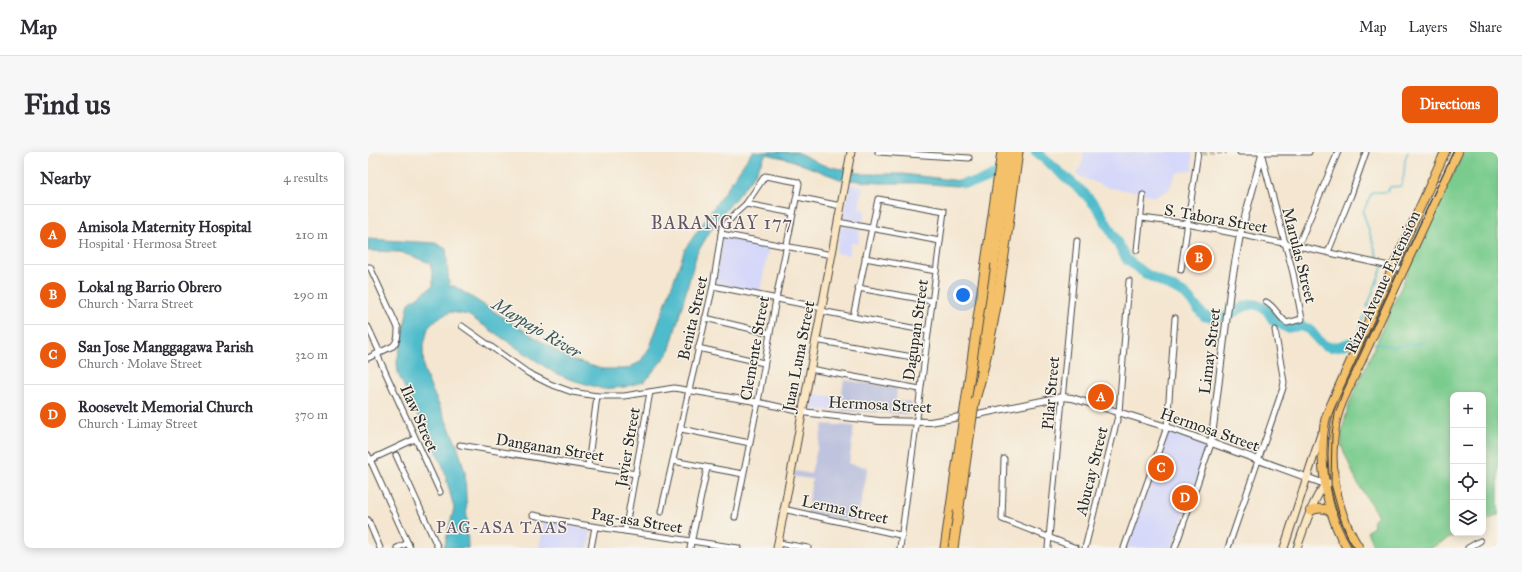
<!DOCTYPE html>
<meta charset="utf-8">
<style>
body{margin:0;font-family:"IM FELL Great Primer",serif;background:#f7f7f7;color:#2b2b33}
.controls{position:absolute;right:12px;bottom:12px;display:grid;overflow:hidden;border-radius:8px;box-shadow:0 2px 10px #0003}
.controls button{width:36px;height:36px;display:grid;place-items:center;padding:0;border:0;border-bottom:1px solid #e1e1e2;background:#fff;color:#2b2b33;font:20px sans-serif}
.you{position:absolute;left:595px;top:143px;width:14px;height:14px;margin:-10px;border:3px solid #fff;border-radius:50%;background:#1a73e8;box-shadow:0 0 0 6px #1a73e833}
.badge{display:grid;place-items:center;width:26px;height:26px;border-radius:50%;background:#ea580c;color:#fff;font-size:13px;font-weight:700}
.pin{position:absolute;translate:-50% -50%;border:2px solid #fff;box-shadow:0 1px 4px #0006}
.list{margin:0;padding:0;list-style:none}
h2{display:flex;justify-content:space-between;align-items:center;height:52px;margin:0;padding:0 16px;font-size:17px}
h2 small{font-size:13px;font-weight:400;color:#7c7c81}
.list li{display:grid;grid-template-columns:26px 1fr auto;gap:12px;align-items:center;box-sizing:border-box;height:60px;padding:0 16px;border-top:1px solid #e1e1e2}
.list b{display:block;font-size:15px;white-space:nowrap}
.list p{margin:0;font-size:13px;white-space:nowrap;color:#7c7c81}
.list em{font-size:13px;font-style:normal;color:#7c7c81}
.icon{flex:none;width:22px;height:22px;fill:none;stroke:currentColor;stroke-width:2;stroke-linecap:round;stroke-linejoin:round}
.map{position:relative;flex:none;width:1130px;height:396px;overflow:hidden;border-radius:8px}
header{display:flex;align-items:center;gap:24px;box-sizing:border-box;height:56px;padding:0 20px;background:#fff;border-bottom:1px solid #e1e1e2}
header strong{font-size:19px}
nav{display:flex;gap:22px;margin-inline-start:auto;font-size:14px}
.intro{display:flex;align-items:center;justify-content:space-between;box-sizing:border-box;height:96px;padding:0 24px}
h1{margin:0;font-size:28px}
.button{padding:10px 18px;border-radius:8px;background:#ea580c;color:#fff;font-size:14px;font-weight:700}
main{display:flex;gap:24px;padding:0 24px}
aside{flex:1;background:#fff;border-radius:8px;box-shadow:0 2px 10px #0003}
.map>svg:first-child{display:block}
.built{fill:#d6d8f9}
.industrial{fill:#bec3de}
.green{fill:#7acc8e;stroke:#527c5c}
.water{fill:#50bccc;stroke:#3e747c}
.lines{fill:none;stroke-linecap:round;stroke-linejoin:round}
.stream{stroke:#50bccc;stroke-width:1.5}
.river{stroke:#50bccc;stroke-width:10}
.minor-tunnel{stroke:#ccc1af;stroke-width:5;stroke-dasharray:5 2.5;stroke-linecap:butt}
.minor-casing{stroke:#494744;stroke-width:7}
.tertiary-casing{stroke:#494744;stroke-width:8}
.secondary-casing{stroke:#494744;stroke-width:9}
.primary-casing{stroke:#494744;stroke-width:10}
.motorway-casing{stroke:#494744;stroke-width:11}
.minor{stroke:#fff;stroke-width:5}
.tertiary{stroke:#fff;stroke-width:6}
.secondary{stroke:#fbe6c3;stroke-width:7}
.primary{stroke:#f4c16a;stroke-width:8}
.motorway{stroke:#f4c16a;stroke-width:9}
.tram{stroke:#2b2b2b;stroke-width:1}
.motorway-bridge-casing{stroke:#494744;stroke-width:11;stroke-linecap:butt}
.motorway-bridge{stroke:#f4c16a;stroke-width:9}
.labels{text-anchor:middle;stroke-width:3;stroke-linejoin:round;paint-order:stroke}
.street-label{font-size:16px;fill:#2b2b2b;stroke:#f7f3e8}
.water-label{font-size:17px;font-style:italic;fill:#36565b;stroke:#f7f3e8}
.neighbourhood-label{font-size:17px;letter-spacing:1px;fill:#635466;stroke:#f7f3e8}
.quarter-label{font-size:18px;letter-spacing:1px;fill:#635466;stroke:#f7f3e8}
</style>
<header>
<strong>Map</strong>
<nav><a>Map</a><a>Layers</a><a>Share</a></nav>
</header>
<div class="intro"><h1>Find us</h1><a class="button">Directions</a></div>
<main>
<aside>
<h2>Nearby<small>4 results</small></h2>
<ul class="list">
<li><span class="badge">A</span><div><b>Amisola Maternity Hospital</b><p>Hospital · Hermosa Street</p></div><em>210 m</em></li>
<li><span class="badge">B</span><div><b>Lokal ng Barrio Obrero</b><p>Church · Narra Street</p></div><em>290 m</em></li>
<li><span class="badge">C</span><div><b>San Jose Manggagawa Parish</b><p>Church · Molave Street</p></div><em>320 m</em></li>
<li><span class="badge">D</span><div><b>Roosevelt Memorial Church</b><p>Church · Limay Street</p></div><em>370 m</em></li>
</ul>
</aside>
<div class="map">
<svg width="1130" height="396" viewBox="0 0 1130 396">
<rect width="100%" height="100%" fill="#f7f3e8"/>
<filter id="ink" filterUnits="userSpaceOnUse"><feTurbulence type="fractalNoise" baseFrequency=".025" numOctaves="2"/><feDisplacementMap in="SourceGraphic" scale="8" xChannelSelector="R" yChannelSelector="G"/><feConvolveMatrix kernelMatrix="1 2 1 2 8 2 1 2 1" color-interpolation-filters="sRGB"/></filter>
<filter id="wash" filterUnits="userSpaceOnUse"><feTurbulence type="fractalNoise" baseFrequency=".012" numOctaves="4" result="noise"/><feDisplacementMap in="SourceGraphic" scale="16" xChannelSelector="R" yChannelSelector="G"/><feGaussianBlur stdDeviation="0.9" result="paint"/><feColorMatrix in="noise" values="0 0 0 0 0 0 0 0 0 0 0 0 0 0 0 0 0 1.4 0 .05"/><feComposite in="paint" operator="in"/></filter>
<g filter="url(#wash)">
<rect width="100%" height="100%" fill="#f4e6d0"/>
<!-- built -->
<g class="built">
<polygon points="716,0 824,0 825,18 809,21 800,39 785,45 772,40 741,36 708,23 714,11"/>
<polygon points="482,32 495,34 491,56 497,57 495,71 475,67"/>
<polygon points="473,74 492,77 490,92 483,91 481,103 468,101"/>
<polygon points="355,84 401,94 392,140 347,132"/>
<polygon points="442,242 473,245 475,247 473,259 439,257"/>
<polygon points="801,279 840,295 804,396 759,396"/>
<polygon points="176,369 223,378 220,396 171,396"/>
</g>
<!-- industrial -->
<g class="industrial">
<polygon points="476,228 529,236 528,248 544,251 542,262 473,259 475,247 473,245"/>
<polygon points="455,272 486,274 481,312 500,315 489,370 439,361 444,327 426,325 427,319 443,322"/>
</g>
<!-- green -->
<polygon class="green" points="1096,0 1130,0 1130,363 1115,370 1115,243 1085,243 1085,381 1092,381 1062,396 1006,396 999,379 1006,375 1005,368 1010,364 988,328 974,295 974,279 981,252 1064,65"/>
<!-- water -->
<polygon class="water" points="384,0 429,0 455,13 496,22 535,22 609,31 588,34 549,31 512,31 472,27 420,7 398,2 386,23 346,73 329,101 301,200 277,229 257,235 235,237 201,227 185,220 100,163 83,160 70,166 60,176 55,197 56,218 60,229 89,293 97,320 100,396 76,396 86,356 75,314 30,222 29,210 41,151 65,134 65,125 62,111 32,100 0,99 0,87 67,91 78,97 81,134 86,134 201,207 234,217 258,217 272,210 282,195 317,97"/>
<g class="lines">
<!-- stream -->
<g class="stream">
<polyline points="1011,110 995,60 1004,40 1019,40 1022,35 1033,34 1036,23 1037,7 1040,0"/>
<polyline points="999,155 1014,116 1013,114"/>
<polyline points="987,189 997,161"/>
<polyline points="1006,191 1025,195 1058,190"/>
</g>
<!-- river -->
<g class="river">
<polyline points="668,0 716,41 731,58 759,108 778,122 817,142 836,164 846,166 856,164"/>
<path d="M596,31C613,31 625,26 637,14"/>
<path d="M861,163L877,154L887,152L898,157L905,168L919,176C950,168 941,190 962,195C969,196 980,191 987,189"/>
</g>
</g>
</g>
<g filter="url(#ink)">
<g class="lines">
<!-- minor-tunnel -->
<polyline class="minor-tunnel" points="834,1 859,0"/>
<!-- minor casing -->
<g class="minor-casing">
<g id="minor">
<polyline points="510,0 601,6"/>
<polyline points="872,0 941,0"/>
<path d="M894,4L925,121L934,167L919,171C911,165 906,154 898,150"/>
<polyline points="429,45 473,54"/>
<polyline points="378,52 425,61"/>
<polyline points="774,66 819,72 930,94 1035,117"/>
<polyline points="470,70 572,89"/>
<polyline points="353,82 464,103"/>
<polyline points="930,94 970,0"/>
<polyline points="769,98 775,43"/>
<polyline points="960,100 983,43 998,0"/>
<polyline points="497,106 568,119"/>
<path d="M0,115H2L30,176C30,183 30,189 25,194L0,206"/>
<polyline points="813,118 830,0"/>
<polyline points="345,134 454,156"/>
<polyline points="490,136 564,149"/>
<polyline points="453,159 560,179"/>
<polyline points="485,165 510,47 576,59 532,396"/>
<polyline points="337,166 401,181"/>
<polyline points="94,174 160,221 182,232 204,240 229,244 256,244 306,236 390,250 434,260"/>
<polyline points="0,175 12,201"/>
<polyline points="447,188 556,207"/>
<polyline points="330,196 396,211"/>
<polyline points="9,202 72,340"/>
<polyline points="442,217 552,237"/>
<polyline points="313,277 382,291"/>
<polyline points="92,293 268,322"/>
<polyline points="0,303 42,396"/>
<polyline points="28,303 70,396"/>
<polyline points="636,307 634,367 708,396"/>
<polyline points="0,309 47,287"/>
<polyline points="305,309 375,322"/>
<polyline points="220,314 229,244"/>
<polyline points="415,357 532,383"/>
<polyline points="293,360 345,134 354,76 369,60 378,52 397,24 430,30 431,32 408,147 390,250 367,365"/>
<polyline points="165,363 210,372 370,396"/>
<polyline points="0,368 12,396"/>
<polyline points="257,379 282,240"/>
<polyline points="410,391 440,396"/>
<polyline points="29,396 40,391"/>
<polyline points="223,396 227,375"/>
<polyline points="322,396 339,316"/>
<polyline points="680,396 709,89"/>
<polyline points="717,396 751,260 761,129"/>
<polyline points="756,396 799,275 807,166"/>
<polyline points="807,396 843,292"/>
<polyline points="860,396 915,236 916,230 907,178"/>
<polyline points="1100,396 1112,389"/>
</g>
</g>
<!-- tertiary casing -->
<g class="tertiary-casing">
<g id="tertiary">
<polyline points="434,260 511,269 562,270 610,262 694,245 704,246 799,275 957,332"/>
<polyline points="843,292 862,139 872,83 894,3 893,0"/>
</g>
</g>
<!-- secondary casing -->
<g class="secondary-casing">
<g id="secondary">
<polyline points="409,396 483,0"/>
<polyline points="916,396 953,282"/>
<path d="M929,396C934,383 948,335 961,331"/>
</g>
</g>
<!-- primary casing -->
<g class="primary-casing">
<g id="primary">
<path d="M942,359C950,356 957,355 964,361"/>
<path d="M979,396C958,362 950,308 957,269C959,261 963,253 966,246L1077,0"/>
<path d="M991,396C968,360 960,316 967,274C968,266 971,258 974,250L1090,0"/>
</g>
</g>
<!-- motorway casing -->
<g class="motorway-casing">
<g id="motorway">
<polyline points="618,111 634,0"/>
<polyline points="611,214 642,0"/>
<path d="M606,251C630,170 638,84 650,0"/>
<polyline points="577,396 583,355"/>
</g>
</g>
<!-- minor -->
<use href="#minor" class="minor"/>
<!-- tertiary -->
<use href="#tertiary" class="tertiary"/>
<!-- secondary -->
<use href="#secondary" class="secondary"/>
<!-- primary -->
<use href="#primary" class="primary"/>
<!-- motorway -->
<use href="#motorway" class="motorway"/>
<!-- tram -->
<polyline class="tram" points="987,396 981,388 972,365 963,332 964,282 967,262 974,242 994,199 1085,0"/>
<!-- motorway-bridge casing -->
<g class="motorway-bridge-casing">
<g id="motorway-bridge">
<polyline points="583,355 618,111"/>
<polyline points="585,396 606,251"/>
</g>
</g>
<!-- motorway-bridge -->
<use href="#motorway-bridge" class="motorway-bridge"/>
</g>
</g>
<g class="labels">
<!-- street labels -->
<g class="street-label">
<text transform="translate(848 66) rotate(10)" y="6">S. Tabora Street</text>
<text transform="translate(932 103) rotate(76)" y="6">Marulas Street</text>
<text transform="translate(1014 130) rotate(-65)" y="6">Rizal Avenue Extension</text>
<text transform="translate(324 166) rotate(-77)" y="6">Benita Street</text>
<text transform="translate(547 178) rotate(-82)" y="6">Dagupan Street</text>
<text transform="translate(386 196) rotate(-80)" y="6">Clemente Street</text>
<text transform="translate(841 199) rotate(-83)" y="6">Limay Street</text>
<text transform="translate(430 204) rotate(-79)" y="6">Juan Luna Street</text>
<text transform="translate(682 241) rotate(-85)" y="6">Pilar Street</text>
<text transform="translate(512 252) rotate(3)" y="6">Hermosa Street</text>
<text transform="translate(52 266) rotate(66)" y="6">Ilaw Street</text>
<text transform="translate(842 277) rotate(19)" y="6">Hermosa Street</text>
<text transform="translate(182 295) rotate(9)" y="6">Danganan Street</text>
<text transform="translate(259 295) rotate(-80)" y="6">Javier Street</text>
<text transform="translate(723 319) rotate(-76)" y="6">Abucay Street</text>
<text transform="translate(477 357) rotate(12)" y="6">Lerma Street</text>
<text transform="translate(269 368) rotate(9)" y="6">Pag-asa Street</text>
</g>
<!-- water labels -->
<g class="water-label">
<text transform="translate(169 176) rotate(31)" y="6">Maypajo River</text>
</g>
<!-- neighbourhood labels -->
<g class="neighbourhood-label">
<text x="134" y="381">PAG-ASA TAAS</text>
</g>
<!-- quarter labels -->
<g class="quarter-label">
<text x="354" y="77">BARANGAY 177</text>
</g>
</g>
</svg>
<div class="controls">
<button>+</button>
<button>−</button>
<button><svg class="icon" aria-label="locate" viewBox="0 0 24 24"><circle cx="12" cy="12" r="6"/><path d="M12 2v4M12 18v4M2 12h4M18 12h4"/></svg></button>
<button><svg class="icon" aria-label="layers" viewBox="0 0 24 24"><path d="M12 4l9 5-9 5-9-5zM3 14l9 5 9-5"/></svg></button>
</div>
<div class="you"></div>
<div class="pin badge" style="left:733px;top:245px">A</div>
<div class="pin badge" style="left:831px;top:106px">B</div>
<div class="pin badge" style="left:793px;top:316px">C</div>
<div class="pin badge" style="left:817px;top:346px">D</div>
</div>
</main>
